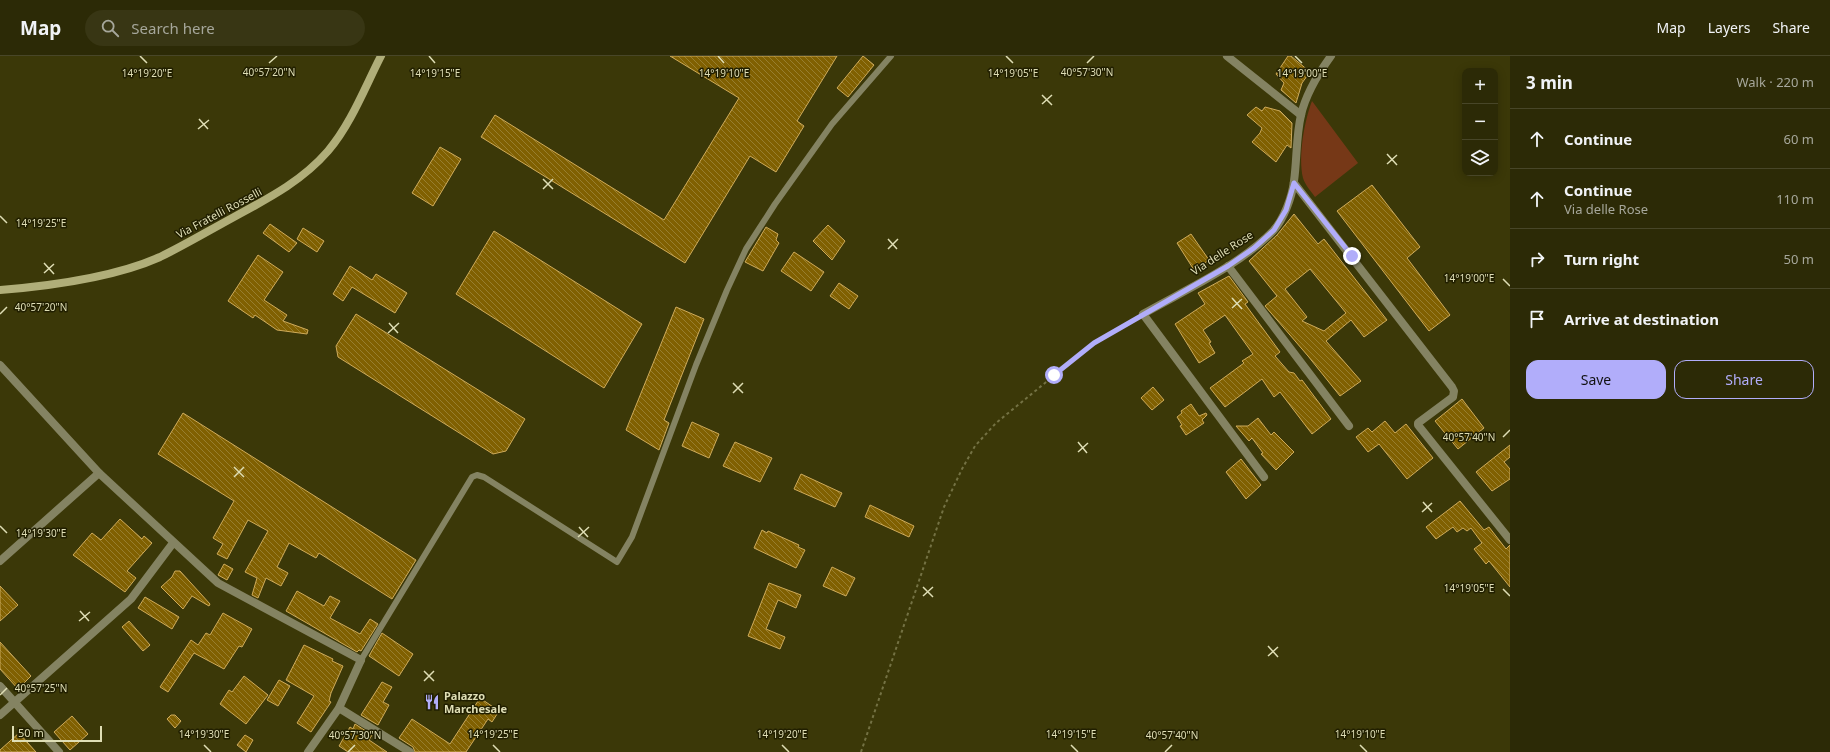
<!DOCTYPE html>
<meta charset="utf-8">
<style>
body{margin:0;font-family:"Noto Sans",sans-serif;background:#383614;color:#f1f3f6}
.controls{position:absolute;right:12px;top:12px;display:grid;overflow:hidden;border-radius:8px;box-shadow:0 2px 10px #0003}
.controls button{width:36px;height:36px;display:grid;place-items:center;padding:0;border:0;border-bottom:1px solid #484628;background:#2c2a06;color:#f1f3f6;font:20px sans-serif}
.scale{position:absolute;left:12px;bottom:10px;width:90px;box-sizing:border-box;padding-left:4px;border:2px solid #dfdeb5;border-top:0;font-size:11px;line-height:14px;white-space:nowrap;color:#dfdeb5;-webkit-text-stroke:3px #211f00;paint-order:stroke}
.stop{position:absolute;width:12px;height:12px;margin:-9px;border:3px solid #b1adfa;border-radius:50%;background:#fff}
.stop.end{background:#b1adfa;border-color:#fff;box-shadow:0 1px 4px #0008}
.list{margin:0;padding:0;list-style:none}
h2{display:flex;justify-content:space-between;align-items:center;height:52px;margin:0;padding:0 16px;font-size:17px}
h2 small{font-size:13px;font-weight:400;color:#a6a79b}
.list li{display:grid;grid-template-columns:26px 1fr auto;gap:12px;align-items:center;box-sizing:border-box;height:60px;padding:0 16px;border-top:1px solid #484628}
.list b{display:block;font-size:15px;white-space:nowrap}
.list p{margin:0;font-size:13px;white-space:nowrap;color:#a6a79b}
.list em{font-size:13px;font-style:normal;color:#a6a79b}
.actions{display:flex;gap:8px;padding:12px 16px}
.actions a{flex:1;padding:9px 0;border:1px solid #b1adfa;border-radius:12px;text-align:center;font-size:14px;color:#b1adfa}
.actions .main{background:#b1adfa;color:#111}
.icon{flex:none;width:22px;height:22px;fill:none;stroke:currentColor;stroke-width:2;stroke-linecap:round;stroke-linejoin:round}
.map{position:relative;flex:none;width:1510px;height:696px;overflow:hidden}
header{display:flex;align-items:center;gap:24px;box-sizing:border-box;height:56px;padding:0 20px;background:#2c2a06;border-bottom:1px solid #484628}
header strong{font-size:19px}
nav{display:flex;gap:22px;margin-inline-start:auto;font-size:14px}
.search{width:280px;height:36px;background:#383614;display:flex;align-items:center;gap:10px;box-sizing:border-box;padding:0 14px;border-radius:22px;color:#a6a79b;font-size:15px}
main{display:flex}
aside{flex:1;background:#2c2a06}
.map>svg:first-child{display:block}
.grass{fill:#763817}
.building{fill:url(#building-back-hatch);stroke:#cfab5a;fill-rule:evenodd}
.lines{fill:none;stroke-linecap:round;stroke-linejoin:round}
.path{stroke:#747244;stroke-width:2;stroke-dasharray:3 3;stroke-linecap:butt}
.service{stroke:#848362;stroke-width:6}
.minor{stroke:#848362;stroke-width:8}
.tertiary{stroke:#848362;stroke-width:8}
.secondary{stroke:#b0ae79;stroke-width:8}
.route{stroke:#b1adfa;stroke-width:5}
.ticks{fill:none;stroke:#dfdeb5;stroke-width:1.5}
.labels{text-anchor:middle;stroke-width:3;stroke-linejoin:round;paint-order:stroke}
.street-label{font-size:11px;fill:#dfdeb5;stroke:#211f00}
.poi-label{font-size:11px;font-weight:bold;fill:#dfdeb5;stroke:#211f00;text-anchor:start}
.ticks-label{font-size:10px;text-anchor:middle;fill:#dfdeb5;stroke:#211f00;stroke-width:3;stroke-linejoin:round;paint-order:stroke}
</style>
<header>
<strong>Map</strong>
<div class="search"><svg class="icon" aria-label="search" viewBox="0 0 24 24"><circle cx="10" cy="10" r="6"/><path d="M15 15l6 6"/></svg>Search here</div>
<nav><a>Map</a><a>Layers</a><a>Share</a></nav>
</header>
<main>
<div class="map">
<svg width="1510" height="696" viewBox="0 0 1510 696">
<defs>
<pattern id="building-back-hatch" width="6" height="6" patternUnits="userSpaceOnUse"><rect width="6" height="6" fill="#806001"/><path d="M-1 5l2 2M0 0l6 6M5-1l2 2" fill="none" stroke="#977e2f"/></pattern>
</defs>
<rect width="100%" height="100%" fill="#3b3808"/>
<!-- grass -->
<path class="grass" d="M1312,45L1358,107L1315,141C1311,135 1305,129 1303,122C1298,101 1304,66 1312,45Z"/>
<!-- building -->
<g class="building">
<polygon points="670,0 837,0 797,65 804,70 776,116 750,100 685,207 481,81 495,59 664,164 739,42"/>
<polygon points="863,0 874,9 848,41 837,32"/>
<polygon points="1288,0 1291,0 1310,16 1302,27 1296,47 1281,34 1284,27 1276,18"/>
<polygon points="1256,51 1262,55 1265,51 1280,55 1292,67 1291,92 1287,89 1276,106 1252,86 1260,77 1262,72 1247,59"/>
<polygon points="440,91 461,103 433,150 412,137"/>
<polygon points="1372,129 1420,191 1407,202 1450,259 1429,275 1337,155"/>
<path d="M1294,158L1318,188L1324,183L1387,264L1364,281L1351,264L1326,285L1361,325L1340,340L1308,300L1265,250L1277,240L1249,205L1277,179ZM1310,213L1346,257L1324,275L1302,265L1307,261L1285,233Z"/>
<polygon points="270,168 297,187 289,196 263,177"/>
<polygon points="828,169 845,185 832,204 813,185"/>
<polygon points="766,171 778,178 776,184 779,187 763,215 745,206"/>
<polygon points="303,172 324,185 317,196 297,183"/>
<polygon points="494,175 642,268 604,332 456,238"/>
<polygon points="1191,178 1209,204 1194,214 1177,187"/>
<polygon points="794,196 824,216 811,235 781,215"/>
<polygon points="258,199 283,216 264,244 287,259 283,265 308,274 307,278 277,274 255,259 253,262 228,245"/>
<polygon points="350,210 372,224 376,218 407,237 395,257 352,231 343,245 333,238"/>
<polygon points="1229,220 1248,246 1245,248 1280,296 1275,300 1289,316 1294,317 1300,325 1302,324 1331,363 1312,378 1280,336 1274,341 1262,323 1225,351 1210,332 1244,307 1242,305 1253,298 1225,259 1203,274 1211,286 1209,287 1215,297 1199,307 1175,268 1205,248 1198,237"/>
<polygon points="839,227 858,240 849,253 830,240"/>
<polygon points="676,251 704,263 664,364 669,367 659,394 626,374"/>
<polygon points="356,258 525,363 506,395 493,398 338,301 336,290"/>
<polygon points="1153,331 1164,344 1152,354 1141,342"/>
<polygon points="1462,343 1484,372 1458,393 1435,365"/>
<polygon points="1191,348 1199,360 1206,357 1207,359 1202,364 1204,367 1186,379 1180,370 1182,369 1177,361 1182,357 1181,355"/>
<polygon points="183,357 416,504 392,543 319,497 316,502 289,487 277,511 288,517 281,530 266,522 258,542 252,539 257,522 245,516 268,475 248,464 227,503 217,498 223,488 213,482 234,445 158,398"/>
<polygon points="1258,362 1271,379 1274,376 1294,396 1276,414 1261,398 1263,397 1252,382 1249,385 1236,370 1248,370"/>
<polygon points="1385,365 1395,377 1406,368 1433,402 1407,423 1379,388 1368,396 1356,381 1368,372 1372,376"/>
<polygon points="692,366 719,378 709,402 682,390"/>
<polygon points="735,386 772,402 760,426 723,410"/>
<polygon points="1510,389 1510,401 1504,406 1510,413 1510,423 1492,435 1476,416"/>
<polygon points="1241,403 1261,429 1246,443 1226,416"/>
<polygon points="801,418 842,437 835,451 794,433"/>
<polygon points="1460,445 1484,474 1489,471 1506,493 1510,489 1510,531 1489,505 1486,508 1474,493 1482,487 1471,472 1467,475 1463,472 1457,476 1453,471 1436,483 1426,471"/>
<polygon points="870,449 914,470 909,481 865,461"/>
<polygon points="120,463 142,483 144,480 152,487 127,515 136,522 125,536 73,499 92,477 101,484"/>
<polygon points="762,474 767,477 768,475 799,489 798,491 805,494 796,512 754,492"/>
<polygon points="224,508 233,513 227,524 218,519"/>
<polygon points="832,511 855,522 846,540 823,530"/>
<polygon points="175,515 180,515 210,548 209,550 192,540 183,553 161,531 172,521"/>
<polygon points="769,527 801,539 796,552 778,544 766,573 785,581 780,593 748,580"/>
<polygon points="0,530 18,549 0,565"/>
<polygon points="297,535 324,550 330,540 340,545 330,562 360,578 370,563 378,568 361,595 359,594 357,596 286,555"/>
<polygon points="145,541 179,561 172,573 138,552"/>
<polygon points="223,557 252,573 242,591 239,590 224,613 194,597 168,636 160,631 191,584 198,589 206,577 210,579"/>
<polygon points="129,565 150,589 143,595 122,571"/>
<polygon points="382,577 413,598 399,620 369,600"/>
<polygon points="0,586 31,620 18,633 0,613"/>
<polygon points="304,589 333,603 332,605 343,610 331,637 329,645 331,646 311,676 297,667 314,640 286,624"/>
<polygon points="244,620 268,639 246,668 220,648 229,634 232,636"/>
<polygon points="279,624 290,630 278,650 267,644"/>
<polygon points="382,626 392,631 383,646 389,649 378,669 361,659"/>
<polygon points="480,642 499,655 492,666 488,663 466,696 415,696 413,691 399,682 412,663 450,688"/>
<polygon points="171,659 175,659 181,665 175,672 167,663"/>
<polygon points="72,660 88,678 70,694 54,676"/>
<polygon points="355,668 372,679 369,684 387,696 348,696 339,690 350,671 353,673"/>
<polygon points="19,677 36,696 0,696 0,694"/>
<polygon points="245,679 253,684 246,696 237,689"/>
</g>
<g class="lines">
<!-- path -->
<polyline class="path" points="861,696 944,451 962,413 975,390 996,367 1094,287 1135,262"/>
<!-- service -->
<polyline class="service" points="361,604 472,421 477,419 484,421 617,506 632,481 696,309 727,234 746,193 775,148 832,68 891,0"/>
<!-- minor -->
<g class="minor">
<polyline points="1227,0 1301,59"/>
<polyline points="1294,127 1452,331 1454,335 1453,341 1418,367 1418,369 1510,484"/>
<polyline points="1228,210 1349,370"/>
<path d="M1264,421L1143,258C1185,234 1239,210 1273,175C1284,163 1292,141 1294,125C1297,104 1296,80 1301,59C1306,37 1318,18 1331,0"/>
<polyline points="0,505 99,417"/>
<polyline points="0,630 59,696"/>
<polyline points="339,652 410,696"/>
<polyline points="0,659 131,543 173,487"/>
<polyline points="308,696 339,652 361,604"/>
</g>
<!-- tertiary -->
<polyline class="tertiary" points="0,309 99,417 218,527 361,604"/>
<!-- secondary -->
<path class="secondary" d="M0,234C49,230 115,221 160,201C185,189 210,174 234,161C269,142 302,125 328,95C351,68 365,31 381,0"/>
</g>
<g class="lines">
<!-- route -->
<polyline class="route" points="1054,319 1094,287 1228,210 1254,192 1274,174 1286,154 1294,127 1352,200"/>
</g>
<!-- ticks -->
<path class="ticks" d="M140,0L147,7M429,0L435,7M718,0L724,7M1006,0L1013,7M1295,0L1302,7M269,7L277,0M1087,7L1094,0M1042,39L1052,49M1042,48L1052,39M199,63L208,73M198,73L209,64M1387,98L1397,109M1387,108L1397,99M543,123L553,133M543,133L553,123M0,160L7,167M888,183L897,193M888,193L898,183M44,207L54,218M44,217L54,208M1503,223L1510,230M1232,242L1242,253M1232,252L1242,243M0,258L7,251M389,267L398,277M388,277L399,267M733,327L743,337M733,337L743,327M1503,381L1510,374M1078,386L1087,397M1078,396L1088,387M234,411L244,421M234,421L244,411M1423,446L1432,456M1422,456L1432,447M0,470L7,477M579,471L588,481M578,481L589,471M923,531L933,541M1503,533L1510,540M923,540L933,531M80,555L89,565M79,565L90,556M1268,590L1278,601M1268,600L1278,591M424,615L434,625M424,625L434,615M0,639L7,632M204,689L211,696M493,689L500,696M782,689L789,696M1071,689L1078,696M1360,689L1367,696M348,696L355,689M1165,696L1172,689"/>
<!-- icons -->
<defs>
<g id="restaurant-bare" transform="scale(1.2)"><path d="M-5-6h1v4h1v-4h1v4h1v-4h1v5L-1.5 .5V6h-2V.5L-5-1ZM5-6V6H3V1.5H1.5Q1.5-4 5-6Z" fill="#b1adfa" stroke="#211f00" stroke-width="2.5" paint-order="stroke"/></g>
</defs>
<g fill-rule="evenodd">
<use href="#restaurant-bare" x="432" y="646"/>
</g>
<g class="labels">
<!-- street labels -->
<g class="street-label">
<text transform="translate(219 157) rotate(-28)" y="4">Via Fratelli Rosselli</text>
<text transform="translate(1222 197) rotate(-33)" y="4">Via delle Rose</text>
</g>
<!-- poi labels -->
<g class="poi-label">
<text x="444" y="644">Palazzo<tspan x="444" dy="13">Marchesale</tspan></text>
</g>
</g>
<g class="ticks-label">
<text x="269" y="20">40°57'20"N</text>
<text x="1087" y="20">40°57'30"N</text>
<text x="147" y="21">14°19'20"E</text>
<text x="435" y="21">14°19'15"E</text>
<text x="724" y="21">14°19'10"E</text>
<text x="1013" y="21">14°19'05"E</text>
<text x="1302" y="21">14°19'00"E</text>
<text x="41" y="171">14°19'25"E</text>
<text x="1469" y="226">14°19'00"E</text>
<text x="41" y="255">40°57'20"N</text>
<text x="1469" y="385">40°57'40"N</text>
<text x="41" y="481">14°19'30"E</text>
<text x="1469" y="536">14°19'05"E</text>
<text x="41" y="636">40°57'25"N</text>
<text x="204" y="682">14°19'30"E</text>
<text x="493" y="682">14°19'25"E</text>
<text x="782" y="682">14°19'20"E</text>
<text x="1071" y="682">14°19'15"E</text>
<text x="1360" y="682">14°19'10"E</text>
<text x="355" y="683">40°57'30"N</text>
<text x="1172" y="683">40°57'40"N</text>
</g>
</svg>
<div class="controls">
<button>+</button>
<button>−</button>
<button><svg class="icon" aria-label="layers" viewBox="0 0 24 24"><path d="M12 4l9 5-9 5-9-5zM3 14l9 5 9-5"/></svg></button>
</div>
<div class="scale">50 m</div>
<div class="stop" style="left:1054px;top:319px"></div>
<div class="stop end" style="left:1352px;top:200px"></div>
</div>
<aside>
<h2>3 min<small>Walk · 220 m</small></h2>
<ul class="list">
<li><svg class="icon" aria-label="ahead" viewBox="0 0 24 24"><path d="M12 20V5M6 11l6-6 6 6"/></svg><div><b>Continue</b></div><em>60 m</em></li>
<li><svg class="icon" aria-label="ahead" viewBox="0 0 24 24"><path d="M12 20V5M6 11l6-6 6 6"/></svg><div><b>Continue</b><p>Via delle Rose</p></div><em>110 m</em></li>
<li><svg class="icon" aria-label="right" viewBox="0 0 24 24"><path d="M7 20v-9h11M14 6l5 5-5 5"/></svg><div><b>Turn right</b></div><em>50 m</em></li>
<li><svg class="icon" aria-label="arrive" viewBox="0 0 24 24"><path d="M6 21V4h12l-3 4 3 4H6"/></svg><div><b>Arrive at destination</b></div></li>
</ul>
<div class="actions"><a class="main">Save</a><a>Share</a></div>
</aside>
</main>
